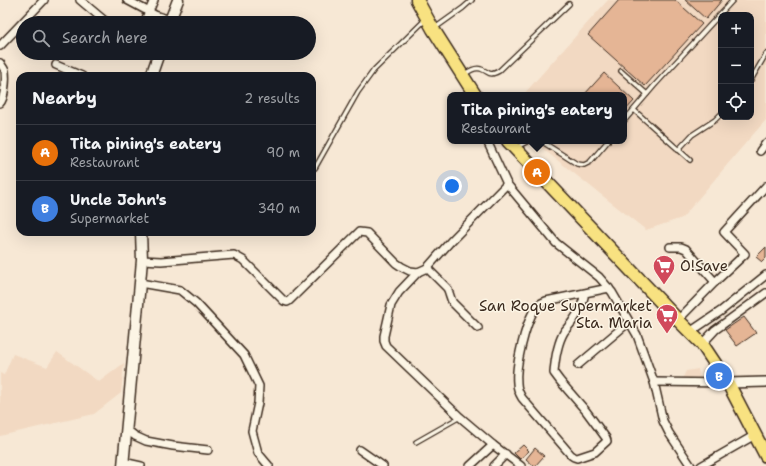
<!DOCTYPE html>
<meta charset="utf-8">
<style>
body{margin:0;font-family:"Shantell Sans",sans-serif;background:#242831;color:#f1f3f6}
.controls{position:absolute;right:12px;top:12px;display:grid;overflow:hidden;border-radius:8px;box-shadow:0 4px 16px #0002}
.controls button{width:36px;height:36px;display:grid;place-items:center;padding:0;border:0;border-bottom:1px solid #363941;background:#171b24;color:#f1f3f6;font:20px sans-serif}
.you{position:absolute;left:452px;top:186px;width:14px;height:14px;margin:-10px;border:3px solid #fff;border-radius:50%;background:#1a73e8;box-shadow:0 0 0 6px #1a73e833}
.badge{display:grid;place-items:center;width:26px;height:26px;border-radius:50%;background:#d1495b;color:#fff;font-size:13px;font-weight:700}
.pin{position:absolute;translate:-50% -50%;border:2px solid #fff;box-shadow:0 1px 4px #0006}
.popup{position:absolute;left:447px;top:92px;width:180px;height:52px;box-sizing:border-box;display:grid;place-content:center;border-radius:8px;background:#171b24;filter:drop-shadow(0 1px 3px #0005);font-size:13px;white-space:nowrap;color:#9ea1a6}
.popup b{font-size:15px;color:#f1f3f6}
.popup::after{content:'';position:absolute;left:50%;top:100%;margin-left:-8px;border:8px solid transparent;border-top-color:#171b24}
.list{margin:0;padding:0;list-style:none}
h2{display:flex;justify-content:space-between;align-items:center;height:52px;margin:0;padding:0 16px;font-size:17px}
h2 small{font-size:13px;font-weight:400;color:#9ea1a6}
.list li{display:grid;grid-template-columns:26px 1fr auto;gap:12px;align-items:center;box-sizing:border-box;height:56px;padding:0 16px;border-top:1px solid #363941}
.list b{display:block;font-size:15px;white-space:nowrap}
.list p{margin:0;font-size:13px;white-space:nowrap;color:#9ea1a6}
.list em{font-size:13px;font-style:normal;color:#9ea1a6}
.icon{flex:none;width:22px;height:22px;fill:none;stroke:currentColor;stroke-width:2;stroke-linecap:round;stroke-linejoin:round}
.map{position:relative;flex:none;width:766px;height:466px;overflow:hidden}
.search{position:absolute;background:#171b24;box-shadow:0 4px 16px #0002;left:16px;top:16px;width:300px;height:44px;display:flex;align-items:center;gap:10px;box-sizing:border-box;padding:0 14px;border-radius:22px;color:#9ea1a6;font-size:15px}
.panel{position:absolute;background:#171b24;box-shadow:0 4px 16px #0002;left:16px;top:72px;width:300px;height:164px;border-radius:12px}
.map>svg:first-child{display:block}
.built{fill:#f2d9c2;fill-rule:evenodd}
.building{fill:#e5b595;stroke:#3b2a1e}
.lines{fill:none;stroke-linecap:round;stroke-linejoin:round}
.service-casing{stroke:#3b2a1e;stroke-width:6}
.minor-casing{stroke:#3b2a1e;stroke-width:10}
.tertiary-casing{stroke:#3b2a1e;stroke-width:12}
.secondary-casing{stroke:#3b2a1e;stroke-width:13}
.primary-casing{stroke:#3b2a1e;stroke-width:15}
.service{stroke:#fcf5e5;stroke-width:3.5}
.minor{stroke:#fcf5e5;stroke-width:7}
.tertiary{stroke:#fcf5e5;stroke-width:9}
.secondary{stroke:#fcf5e5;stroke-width:10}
.primary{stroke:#f8e281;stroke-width:12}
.labels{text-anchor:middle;stroke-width:3;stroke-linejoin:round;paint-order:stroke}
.poi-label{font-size:15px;fill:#3b2a1e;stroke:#fcf5e5;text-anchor:start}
</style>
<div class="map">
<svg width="766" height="466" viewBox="0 0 766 466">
<rect width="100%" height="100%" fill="#f7e8d5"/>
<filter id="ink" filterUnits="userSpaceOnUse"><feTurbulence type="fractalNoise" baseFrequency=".025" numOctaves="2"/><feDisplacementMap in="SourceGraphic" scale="8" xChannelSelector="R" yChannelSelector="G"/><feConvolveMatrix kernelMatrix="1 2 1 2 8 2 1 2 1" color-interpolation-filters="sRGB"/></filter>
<g filter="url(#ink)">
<!-- built -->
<g class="built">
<path d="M608,0H766V120L749,139L682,218L646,230L533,141H624V95H523ZM721,15H751V117H721Z"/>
<polygon points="57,352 99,382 124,363 121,393 94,414 0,436 0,373 4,375 13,354 47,367"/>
<polygon points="698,369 701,381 680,383 686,371"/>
</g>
<!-- building -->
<g class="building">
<polygon points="619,0 675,0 702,24 645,86 588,35"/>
<polygon points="685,0 722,0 706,19"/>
<polygon points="604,73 634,101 624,112 624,95 584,95"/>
<polygon points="766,247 766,258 762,262 756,257"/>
<polygon points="744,317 756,333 737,346 725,330"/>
<polygon points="523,445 529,451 520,459 514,453"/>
<polygon points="535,448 544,456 535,466 534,466 526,459"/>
</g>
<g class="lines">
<!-- service casing -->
<g class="service-casing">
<g id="service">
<polyline points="435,28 463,8 472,0"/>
<polyline points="182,53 186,54"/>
<polyline points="621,71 647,94"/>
<path d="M465,74C469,71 476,67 481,69C490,72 488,77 499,71L569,4"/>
<polyline points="751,80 766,54"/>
<polyline points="634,110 690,160"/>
<polyline points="624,121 654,86 733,0"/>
<polyline points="541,141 577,164 584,165 590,162 608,141"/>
<polyline points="517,147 528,141"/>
<polyline points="678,150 692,135 715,120 721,114"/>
<polyline points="315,168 358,92 374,70 425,20"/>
<polyline points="416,442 460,417"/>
</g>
</g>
<!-- minor casing -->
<g class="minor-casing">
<g id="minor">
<polyline points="80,0 105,21 108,23"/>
<polyline points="127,0 155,15 170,20"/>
<polyline points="144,23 154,0"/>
<polyline points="0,46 44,0"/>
<path d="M0,63C2,66 4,68 5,71C6,79 5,98 0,103"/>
<polyline points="56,65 82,76"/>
<polyline points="487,141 507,184 556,243 599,277 612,292 637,335 654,382 663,421 669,433 691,466"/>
<polyline points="760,151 766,143"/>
<polyline points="670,247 681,247 686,249 715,282"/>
<polyline points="142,260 161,261 234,255 243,260 284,301 287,302 289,301 359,232 367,233 396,263 402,267 410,271 418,272 427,268"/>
<polyline points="418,272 399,292 391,305 384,336 384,341 386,346 460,417 493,445 521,466"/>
<polyline points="140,283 180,290 196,303 244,355 259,386 258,403 252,431 258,453 269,466"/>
<path d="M585,293C583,303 578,314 572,322C569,326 566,329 564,332C557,344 555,360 554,373L560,381L586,411L606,438L607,441L595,452L577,458L574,457L571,455L522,398C519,393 517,389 517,383C515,366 525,326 534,310C536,305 541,303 546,301L609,288"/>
<polyline points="678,320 715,282 745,254 724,232 766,186"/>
<path d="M478,328L453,303C450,299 450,293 447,288L427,268L450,242L507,184"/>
<polyline points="690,332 721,311 766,275"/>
<polyline points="702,344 715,330 766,293"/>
<polyline points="578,365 629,322"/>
<polyline points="654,382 728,383"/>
<polyline points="126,429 135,436 146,441 173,446 208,450"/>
<polyline points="360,450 383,466"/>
<polyline points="123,462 141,466"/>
<polyline points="470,466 493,445"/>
<polyline points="494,466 506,454"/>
<polyline points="701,466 755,435"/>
</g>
</g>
<!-- tertiary casing -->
<g class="tertiary-casing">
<polyline id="tertiary" points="728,383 766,382"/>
</g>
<!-- secondary casing -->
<g class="secondary-casing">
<g id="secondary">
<polyline points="169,23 178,0"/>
<polyline points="151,76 159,53"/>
<polyline points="123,466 140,283 142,260 141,232"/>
</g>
</g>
<!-- primary casing -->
<g class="primary-casing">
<g id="primary">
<polyline points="417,0 433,29 475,95"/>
<polyline points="508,141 678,320 702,344 728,383 766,456"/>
</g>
</g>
<!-- service -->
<use href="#service" class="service"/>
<!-- minor -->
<use href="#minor" class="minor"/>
<!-- tertiary -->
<use href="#tertiary" class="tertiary"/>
<!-- secondary -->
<use href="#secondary" class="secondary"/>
<!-- primary -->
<use href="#primary" class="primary"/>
</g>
</g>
<!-- icons -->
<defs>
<g id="supermarket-pin" transform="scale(1.15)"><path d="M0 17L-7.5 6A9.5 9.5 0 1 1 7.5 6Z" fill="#d1495b" stroke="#fcf5e5"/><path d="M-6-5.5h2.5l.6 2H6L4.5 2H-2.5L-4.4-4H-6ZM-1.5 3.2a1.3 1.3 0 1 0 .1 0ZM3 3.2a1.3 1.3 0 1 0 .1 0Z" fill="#fff"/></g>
</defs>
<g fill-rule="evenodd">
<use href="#supermarket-pin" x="664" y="266"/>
<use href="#supermarket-pin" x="667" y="315"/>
</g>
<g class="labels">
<!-- poi labels -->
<g class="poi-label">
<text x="680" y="271">O!Save</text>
<text x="652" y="311" text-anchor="end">San Roque Supermarket<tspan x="652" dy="17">Sta. Maria</tspan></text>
</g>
</g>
</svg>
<div class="controls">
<button>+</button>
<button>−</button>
<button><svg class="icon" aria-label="locate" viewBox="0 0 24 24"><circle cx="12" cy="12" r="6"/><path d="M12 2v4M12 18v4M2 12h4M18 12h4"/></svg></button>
</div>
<div class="you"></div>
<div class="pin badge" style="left:537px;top:172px;background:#e8710a">A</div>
<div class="popup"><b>Tita pining's eatery</b>Restaurant</div>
<div class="pin badge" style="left:719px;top:376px;background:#3f7fe0">B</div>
<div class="search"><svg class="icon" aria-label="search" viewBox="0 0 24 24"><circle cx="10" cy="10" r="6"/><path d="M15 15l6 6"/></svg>Search here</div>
<section class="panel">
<h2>Nearby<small>2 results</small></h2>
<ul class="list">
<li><span class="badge" style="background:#e8710a">A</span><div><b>Tita pining's eatery</b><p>Restaurant</p></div><em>90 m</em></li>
<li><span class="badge" style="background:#3f7fe0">B</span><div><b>Uncle John's</b><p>Supermarket</p></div><em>340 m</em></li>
</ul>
</section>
</div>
